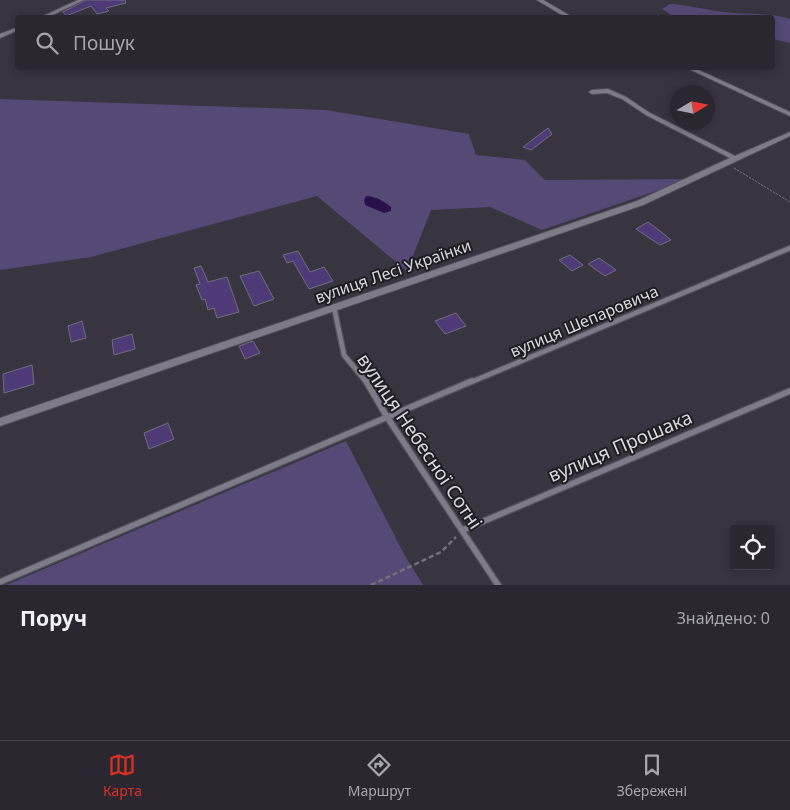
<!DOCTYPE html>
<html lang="uk">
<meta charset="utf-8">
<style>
body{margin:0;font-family:"Noto Sans",sans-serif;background:#36333c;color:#f1f3f6}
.controls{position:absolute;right:15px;bottom:15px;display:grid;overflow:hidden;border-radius:5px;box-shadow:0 2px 12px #0003}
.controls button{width:45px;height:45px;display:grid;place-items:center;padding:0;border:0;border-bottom:1px solid #46444c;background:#2a2730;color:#f1f3f6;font:25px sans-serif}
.compass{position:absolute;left:670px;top:85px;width:45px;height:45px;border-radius:50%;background:#2a2730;box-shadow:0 2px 12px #0003;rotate:80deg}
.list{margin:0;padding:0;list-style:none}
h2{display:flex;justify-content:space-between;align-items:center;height:65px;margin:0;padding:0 20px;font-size:21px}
h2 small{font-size:16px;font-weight:400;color:#a5a5ab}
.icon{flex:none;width:28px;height:28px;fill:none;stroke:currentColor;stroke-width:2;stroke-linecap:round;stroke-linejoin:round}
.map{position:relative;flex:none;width:790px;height:585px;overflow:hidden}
.search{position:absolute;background:#2a2730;box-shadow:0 2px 12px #0003;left:15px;right:15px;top:15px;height:55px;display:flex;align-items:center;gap:12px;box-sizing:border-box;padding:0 18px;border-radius:5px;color:#a5a5ab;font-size:19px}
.sheet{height:155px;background:#2a2730}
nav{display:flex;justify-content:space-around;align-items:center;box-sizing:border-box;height:70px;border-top:1px solid #46444c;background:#2a2730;font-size:14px;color:#a5a5ab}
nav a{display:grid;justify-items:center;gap:2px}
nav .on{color:#d93025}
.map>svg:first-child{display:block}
.green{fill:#574976}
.water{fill:#29114c}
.building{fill:#4f3a78;stroke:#716e7b}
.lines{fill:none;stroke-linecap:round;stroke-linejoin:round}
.service-far1-casing{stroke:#53505a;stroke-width:7}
.service-casing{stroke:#53505a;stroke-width:8}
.minor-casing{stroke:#53505a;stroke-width:2}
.path-far1{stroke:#75717c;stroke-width:1;stroke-dasharray:2.5 1;stroke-linecap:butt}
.path{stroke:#75717c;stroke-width:2.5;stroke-dasharray:5 3;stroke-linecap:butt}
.service-far1{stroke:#7e7a88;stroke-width:4.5}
.service{stroke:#7e7a88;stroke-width:5.5}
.minor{fill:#7e7a88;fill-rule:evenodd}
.labels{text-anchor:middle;stroke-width:4;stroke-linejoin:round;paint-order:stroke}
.street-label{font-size:16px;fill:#d8d6de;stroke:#1e1d22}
.near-street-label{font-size:19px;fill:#d8d6de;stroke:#1e1d22}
</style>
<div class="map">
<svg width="790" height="585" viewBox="0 0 790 585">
<rect width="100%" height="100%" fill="#383440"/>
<!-- green -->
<g class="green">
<path d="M670,4C689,5 706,10 724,12C746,15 770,12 790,19V43L773,39L772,18L674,17L662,9Z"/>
<polygon points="0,99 326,110 469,134 476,155 525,160 545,180 691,179 542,230 490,207 431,210 407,271 317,196 91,257 0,270"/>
<polygon points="346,441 404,554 423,585 6,585"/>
</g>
<!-- water -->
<path class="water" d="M366,196C376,196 383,201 391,207V211L384,213L365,205L364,200Z"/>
<!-- building -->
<g class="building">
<polygon points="86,0 125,0 126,3 106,8 109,11 97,14 91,6 66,16 63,12"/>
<polygon points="548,128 552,134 531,150 523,147"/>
<polygon points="648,222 660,231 671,240 660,245 636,229"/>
<polygon points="298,251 310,272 324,267 333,281 309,289 293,261 287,263 283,255"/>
<polygon points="570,255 583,265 572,271 559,260"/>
<polygon points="599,258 616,270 605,276 588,264"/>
<polygon points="201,266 208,282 227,277 239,312 217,318 214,308 208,310 205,299 202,300 196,285 200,284 194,268"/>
<polygon points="259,271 274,299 254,306 240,276"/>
<polygon points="456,313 466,326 445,334 435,321"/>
<polygon points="82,321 86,338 71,342 68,326"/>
<polygon points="132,334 135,349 114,355 112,340"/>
<polygon points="253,341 260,353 245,359 239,346"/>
<polygon points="32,365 34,384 4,393 3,374"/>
<polygon points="168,423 174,439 149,449 144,433"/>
</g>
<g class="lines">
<!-- service-far1 casing -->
<g class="service-far1-casing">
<g id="service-far1">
<polyline points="334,307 344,355 367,383"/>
<polyline points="469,383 790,248"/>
</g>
</g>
<!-- service casing -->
<g class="service-casing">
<g id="service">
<polyline points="366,381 387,417 498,585"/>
<polyline points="463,530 790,391"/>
<polyline points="0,582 472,381"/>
</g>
</g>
<!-- minor casing -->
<g class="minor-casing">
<g id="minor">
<polygon points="78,0 84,0 46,18 39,18"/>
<polygon points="537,0 543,0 574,18 567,18"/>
<polygon points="18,27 18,30 0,38 0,34"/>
<polygon points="687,68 694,68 790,112 790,116"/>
<polygon points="608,89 626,97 650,113 735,156 790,132 790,136 643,205 0,426 0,418 637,201 730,158 646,115 622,99 607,93 592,94 589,92 592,90"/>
</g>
</g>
<!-- path-far1 -->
<polyline class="path-far1" points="734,168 790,202"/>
<!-- path -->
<polyline class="path" points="371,585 441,552 456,537"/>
<!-- service-far1 -->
<use href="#service-far1" class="service-far1"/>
<!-- service -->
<use href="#service" class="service"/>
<!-- minor -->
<use href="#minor" class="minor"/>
</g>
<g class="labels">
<!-- street labels -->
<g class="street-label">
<text transform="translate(393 271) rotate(-19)" y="6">вулиця Лесі Українки</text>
<text transform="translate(584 321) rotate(-23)" y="6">вулиця Шепаровича</text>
</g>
<!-- near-street labels -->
<g class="near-street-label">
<text transform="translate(420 441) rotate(56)" y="7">вулиця Небесної Сотні</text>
<text transform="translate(620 446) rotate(-23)" y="7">вулиця Прошака</text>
</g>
</g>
</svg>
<div class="controls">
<button><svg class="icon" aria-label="locate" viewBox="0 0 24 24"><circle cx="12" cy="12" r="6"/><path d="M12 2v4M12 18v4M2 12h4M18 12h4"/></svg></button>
</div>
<svg class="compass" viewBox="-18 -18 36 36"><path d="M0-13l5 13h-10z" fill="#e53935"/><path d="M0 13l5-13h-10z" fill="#a5a5ab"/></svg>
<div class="search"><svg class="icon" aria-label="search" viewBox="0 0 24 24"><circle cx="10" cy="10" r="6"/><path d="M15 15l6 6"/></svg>Пошук</div>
</div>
<section class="sheet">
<h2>Поруч<small>Знайдено: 0</small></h2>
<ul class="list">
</ul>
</section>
<nav>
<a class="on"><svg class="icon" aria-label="map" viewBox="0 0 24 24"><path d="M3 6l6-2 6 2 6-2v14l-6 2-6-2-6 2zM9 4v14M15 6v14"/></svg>Карта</a>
<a><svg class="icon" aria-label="directions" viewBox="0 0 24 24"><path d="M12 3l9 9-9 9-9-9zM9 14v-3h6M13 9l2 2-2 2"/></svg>Маршрут</a>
<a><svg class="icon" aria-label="saved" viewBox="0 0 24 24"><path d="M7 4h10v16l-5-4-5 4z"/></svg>Збережені</a>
</nav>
